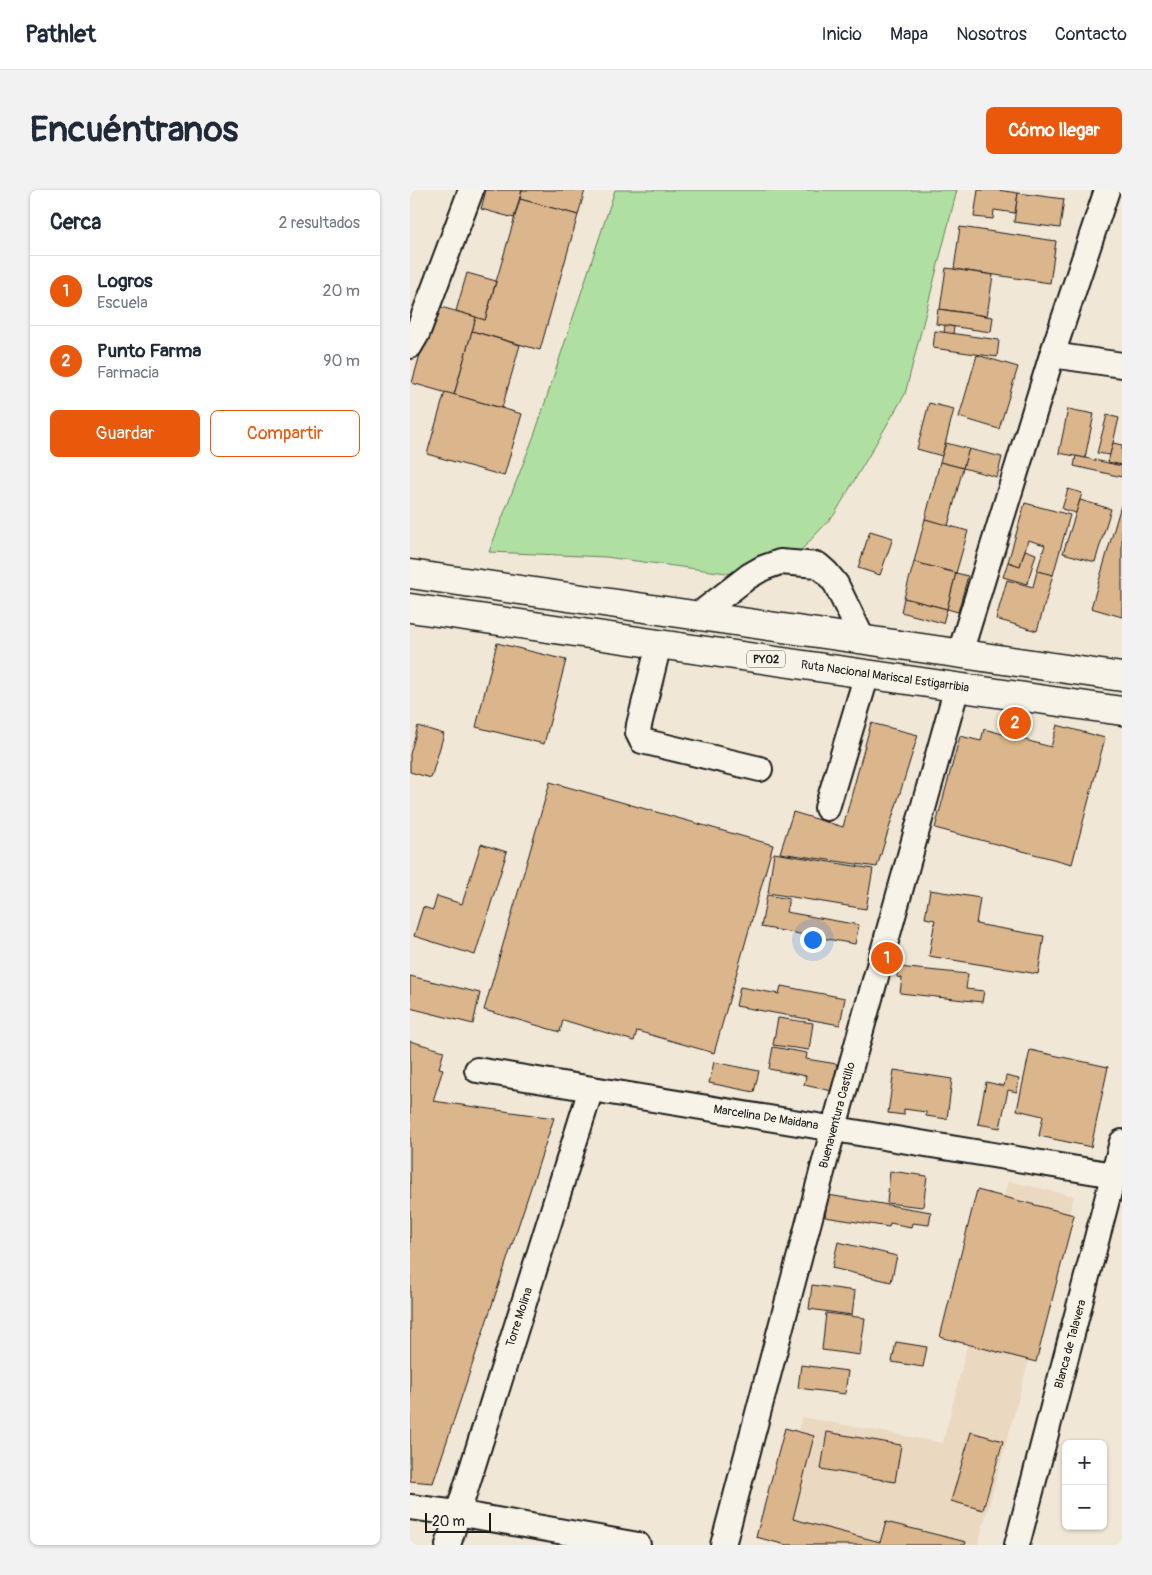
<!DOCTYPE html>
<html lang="es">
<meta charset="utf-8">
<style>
body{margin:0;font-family:Pangolin,sans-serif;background:#f2f2f3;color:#1f2937}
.controls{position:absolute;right:15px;bottom:15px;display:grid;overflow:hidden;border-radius:8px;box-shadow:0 1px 4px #0004}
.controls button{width:45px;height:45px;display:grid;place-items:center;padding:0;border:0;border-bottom:1px solid #e0e1e3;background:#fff;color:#1f2937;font:25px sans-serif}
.scale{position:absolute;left:15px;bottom:12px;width:66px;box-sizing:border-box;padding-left:5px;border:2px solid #1c1c1c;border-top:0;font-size:14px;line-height:18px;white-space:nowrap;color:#1c1c1c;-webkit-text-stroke:4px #f7f3e8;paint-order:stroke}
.you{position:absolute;left:402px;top:749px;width:18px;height:18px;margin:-12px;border:4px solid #fff;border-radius:50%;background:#1a73e8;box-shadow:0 0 0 8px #1a73e833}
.badge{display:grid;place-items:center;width:32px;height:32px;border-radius:50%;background:#ea580c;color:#fff;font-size:16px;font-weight:700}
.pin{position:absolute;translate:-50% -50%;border:2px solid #fff;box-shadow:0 1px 5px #0006}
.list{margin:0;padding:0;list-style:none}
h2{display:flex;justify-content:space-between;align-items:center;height:65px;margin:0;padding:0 20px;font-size:21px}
h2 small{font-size:16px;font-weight:400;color:#747a83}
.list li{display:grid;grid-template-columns:32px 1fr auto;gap:15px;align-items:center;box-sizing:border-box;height:70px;padding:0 20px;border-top:1px solid #e0e1e3}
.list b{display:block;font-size:19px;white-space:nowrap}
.list p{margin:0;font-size:16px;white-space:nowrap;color:#747a83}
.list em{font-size:16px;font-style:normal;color:#747a83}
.actions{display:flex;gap:10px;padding:15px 20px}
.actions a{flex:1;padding:11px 0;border:1px solid #ea580c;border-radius:8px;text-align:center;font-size:18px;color:#ea580c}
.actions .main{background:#ea580c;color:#fff}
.map{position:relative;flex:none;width:712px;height:1355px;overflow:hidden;border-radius:8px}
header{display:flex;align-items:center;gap:30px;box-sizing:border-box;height:70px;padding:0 25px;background:#fff;border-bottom:1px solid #e0e1e3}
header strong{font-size:24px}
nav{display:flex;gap:28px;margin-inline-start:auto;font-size:18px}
.intro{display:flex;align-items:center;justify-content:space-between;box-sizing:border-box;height:120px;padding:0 30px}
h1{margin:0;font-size:35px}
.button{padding:12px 22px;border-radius:8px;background:#ea580c;color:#fff;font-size:18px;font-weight:700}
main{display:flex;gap:30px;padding:0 30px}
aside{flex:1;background:#fff;border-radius:8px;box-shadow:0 1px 4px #0004}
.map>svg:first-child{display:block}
.built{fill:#ead8c0}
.green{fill:#afe0a1;stroke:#667e5e}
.building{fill:#dbb58c;stroke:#1c1c1c}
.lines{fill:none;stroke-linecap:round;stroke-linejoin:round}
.minor-casing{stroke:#1c1c1c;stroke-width:28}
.highway-casing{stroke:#1c1c1c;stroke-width:31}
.minor{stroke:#f7f3e8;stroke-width:24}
.highway{stroke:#f7f3e8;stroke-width:28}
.labels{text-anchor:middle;stroke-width:4;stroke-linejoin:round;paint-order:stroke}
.shield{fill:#f7f3e8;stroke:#5e5c59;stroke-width:1}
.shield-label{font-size:11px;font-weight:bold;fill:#1c1c1c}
.street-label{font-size:12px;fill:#1c1c1c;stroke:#f7f3e8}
</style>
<header>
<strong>Pathlet</strong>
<nav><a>Inicio</a><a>Mapa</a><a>Nosotros</a><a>Contacto</a></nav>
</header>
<div class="intro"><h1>Encuéntranos</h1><a class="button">Cómo llegar</a></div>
<main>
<aside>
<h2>Cerca<small>2 resultados</small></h2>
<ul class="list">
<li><span class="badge">1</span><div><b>Logros</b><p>Escuela</p></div><em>20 m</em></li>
<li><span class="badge">2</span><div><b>Punto Farma</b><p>Farmacia</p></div><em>90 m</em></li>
</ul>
<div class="actions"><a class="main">Guardar</a><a>Compartir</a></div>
</aside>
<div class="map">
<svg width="712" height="1355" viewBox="0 0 712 1355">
<rect width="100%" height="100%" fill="#f1e7d6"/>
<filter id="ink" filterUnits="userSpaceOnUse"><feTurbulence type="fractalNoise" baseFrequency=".02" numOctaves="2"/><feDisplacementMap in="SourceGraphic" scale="10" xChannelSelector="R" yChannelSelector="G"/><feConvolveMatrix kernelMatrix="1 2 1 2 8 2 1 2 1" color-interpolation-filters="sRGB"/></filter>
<g filter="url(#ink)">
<!-- built -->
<polygon class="built" points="598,991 664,1006 568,1355 406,1355 357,1344 392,1227 533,1253"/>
<!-- green -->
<polygon class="green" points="205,0 547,0 495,204 424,325 380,372 339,386 196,367 79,362 125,243"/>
<!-- building -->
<g class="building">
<polygon points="76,0 112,0 104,28 71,19"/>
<polygon points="112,0 175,0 168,25 110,9"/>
<polygon points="568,0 587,0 608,3 605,23 584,20 583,29 564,27"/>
<polygon points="608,3 654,9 650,38 604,32"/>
<polygon points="110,9 168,25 130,160 62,141 66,127 75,130"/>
<polygon points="550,37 646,51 640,93 544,79"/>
<polygon points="536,78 583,85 577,126 530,119"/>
<polygon points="57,83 86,91 75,130 46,121"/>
<polygon points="24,115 66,127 44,205 2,193"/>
<polygon points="528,119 583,127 581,142 526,134"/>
<polygon points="535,135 544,137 543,144 534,143"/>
<polygon points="62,141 110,155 92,218 44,205"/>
<polygon points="525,141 589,150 587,167 523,158"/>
<polygon points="567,165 608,177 589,239 549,227"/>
<polygon points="35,202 112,224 94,286 17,264"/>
<polygon points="519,213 544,219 532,266 507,259"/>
<polygon points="658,219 684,224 675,268 649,263"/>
<polygon points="697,225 709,228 700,265 687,263"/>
<polygon points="536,253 559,259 553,278 530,272"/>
<polygon points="703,253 712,255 712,275 698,272"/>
<polygon points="559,259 592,267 587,287 553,278"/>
<polygon points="666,266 712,276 712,287 664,276"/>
<polygon points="530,272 553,278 538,336 515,329"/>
<polygon points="658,299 672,303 666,323 652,319"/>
<polygon points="670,310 701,319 685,372 653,363"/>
<polygon points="712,312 712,427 681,418"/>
<polygon points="615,313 660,325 643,385 627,381 635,355 618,350 610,376 598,372"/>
<polygon points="515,329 558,341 546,383 504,372"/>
<polygon points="460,341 483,348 470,385 448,378"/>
<polygon points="615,360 626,364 617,394 593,387 598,372 610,376"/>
<polygon points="504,372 546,383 537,419 494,408"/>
<polygon points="627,381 643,385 627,441 586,429 597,390 623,397"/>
<polygon points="546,383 558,386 548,422 537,419"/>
<polygon points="494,408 537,419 533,433 491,422"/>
<polygon points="87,453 156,470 134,554 66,537"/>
<polygon points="461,533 508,545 467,677 370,663 383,622 433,637"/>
<polygon points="647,535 695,548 662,674 525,638 550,546 571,551 574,539 641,557"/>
<polygon points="8,536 34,544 21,588 0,582 0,564"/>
<polygon points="140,592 363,655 304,863 227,841 224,851 153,830 150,842 74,820"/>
<polygon points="71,654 97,662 65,765 4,746 13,717 23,720 27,706 52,714"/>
<polygon points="364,663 463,679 456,719 358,703"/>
<polygon points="520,700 570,708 566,734 634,746 628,784 519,766 525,730 515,728"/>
<polygon points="357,705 379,709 376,722 449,735 445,754 351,737"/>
<polygon points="488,777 558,784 556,799 574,801 572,812 490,803 492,788 487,787"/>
<polygon points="0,786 70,803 63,834 0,818"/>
<polygon points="371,796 435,808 430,835 326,816 330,797 369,804"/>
<polygon points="368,828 403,833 399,860 363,855"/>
<polygon points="0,851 34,861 29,878 33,879 23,911 144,928 23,1293 0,1291"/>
<polygon points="363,857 397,863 396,869 427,874 422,901 394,895 396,886 359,879"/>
<polygon points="620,860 698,877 681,957 629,946 633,926 607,920"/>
<polygon points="304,872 349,881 344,902 299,893"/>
<polygon points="484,880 542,889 537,929 516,926 516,922 494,919 494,925 478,923"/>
<polygon points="596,886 609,889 607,902 598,900 590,938 568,934 576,892 594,896"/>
<polygon points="480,981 517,986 513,1017 477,1013"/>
<polygon points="567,1000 664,1025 626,1172 530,1147"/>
<polygon points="418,1005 521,1022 519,1035 502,1033 501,1037 480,1033 479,1037 415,1027"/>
<polygon points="428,1052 487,1066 481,1092 422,1078"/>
<polygon points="402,1095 445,1101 442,1125 399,1119"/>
<polygon points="416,1123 455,1128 450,1165 412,1160"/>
<polygon points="486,1152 517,1157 513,1177 482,1172"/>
<polygon points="391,1175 438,1181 435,1204 388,1198"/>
<polygon points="375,1238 404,1246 383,1329 470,1352 476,1332 556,1352 555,1355 376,1355 346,1347"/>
<polygon points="417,1242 491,1255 485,1292 411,1279"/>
<polygon points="561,1242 593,1251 573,1320 541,1311"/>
</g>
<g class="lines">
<!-- minor casing -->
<g class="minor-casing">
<g id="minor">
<polyline points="0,156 7,144 61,0"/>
<polyline points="642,165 712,175"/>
<polyline points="287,426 339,386 353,378 370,372 408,375 417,383 426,394 453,450"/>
<polyline points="249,454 229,535 228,543 232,551 350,579"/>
<polyline points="550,463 642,165 697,0"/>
<polyline points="417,618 457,484"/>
<polyline points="67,880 704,985"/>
<polyline points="0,1317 47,1323 228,1355"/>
<polyline points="38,1355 181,899"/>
<polyline points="313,1355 424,937 547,497"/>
<polyline points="607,1355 712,952"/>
</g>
</g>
<!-- highway casing -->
<g class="highway-casing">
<g id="highway">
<polyline points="0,384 712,487"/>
<polyline points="0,418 712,521"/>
</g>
</g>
<!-- minor -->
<use href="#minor" class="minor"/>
<!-- highway -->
<use href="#highway" class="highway"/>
</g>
</g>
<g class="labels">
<!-- shield labels -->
<rect class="shield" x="337" y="460.5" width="38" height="17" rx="4"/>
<g class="shield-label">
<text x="356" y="473">PY02</text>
</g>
<!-- street labels -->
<g class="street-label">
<text transform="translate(475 486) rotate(8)" y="4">Ruta Nacional Mariscal Estigarribia</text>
<text transform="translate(427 925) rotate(-75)" y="4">Buenaventura Castillo</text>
<text transform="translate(356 927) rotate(9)" y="4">Marcelina De Maidana</text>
<text transform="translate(109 1127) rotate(-72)" y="4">Torre Molina</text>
<text transform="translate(660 1154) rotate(-75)" y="4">Blanca de Talavera</text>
</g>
</g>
</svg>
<div class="controls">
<button>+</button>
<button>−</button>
</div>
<div class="scale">20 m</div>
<div class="you"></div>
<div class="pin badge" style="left:477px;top:768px">1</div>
<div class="pin badge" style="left:605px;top:533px">2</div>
</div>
</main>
